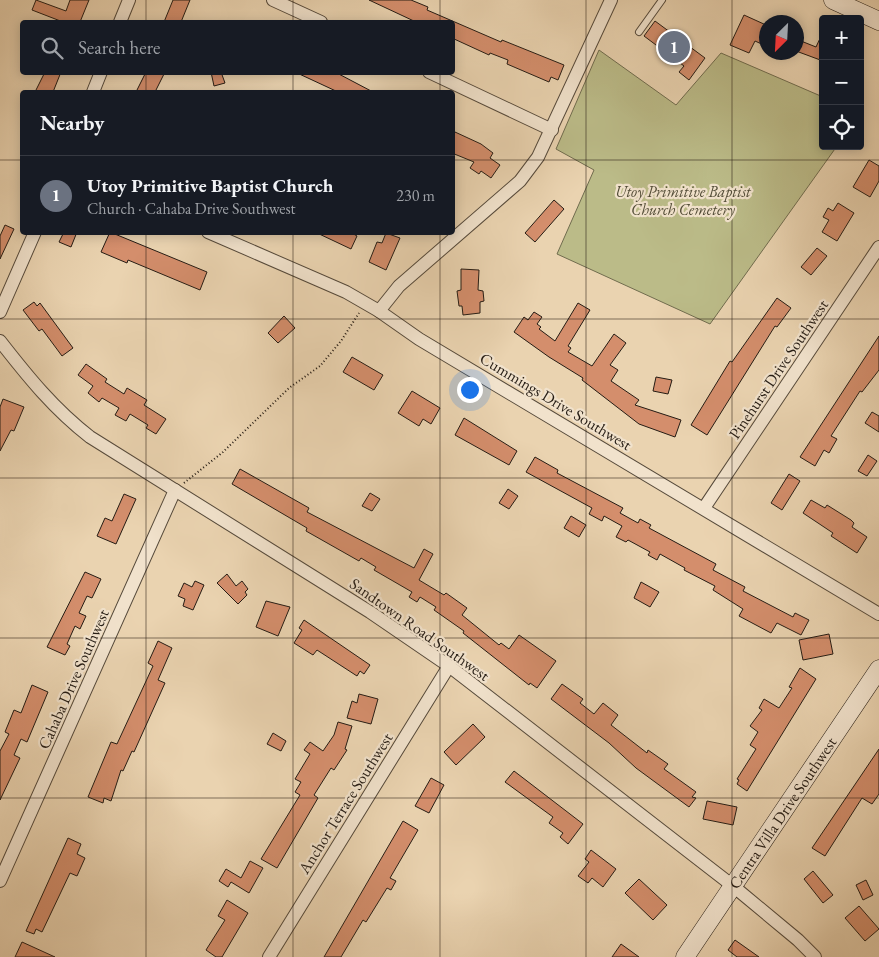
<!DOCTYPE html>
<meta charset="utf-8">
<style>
body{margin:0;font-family:"EB Garamond",serif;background:#20242c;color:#f1f3f6}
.controls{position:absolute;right:15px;top:15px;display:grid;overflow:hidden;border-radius:5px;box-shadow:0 2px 12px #0003}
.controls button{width:45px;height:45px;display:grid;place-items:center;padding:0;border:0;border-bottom:1px solid #363941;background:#171b24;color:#f1f3f6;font:25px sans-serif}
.compass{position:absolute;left:759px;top:15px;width:45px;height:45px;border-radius:50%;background:#171b24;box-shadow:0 2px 12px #0003;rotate:204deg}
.you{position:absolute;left:469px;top:389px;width:18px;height:18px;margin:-12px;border:4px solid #fff;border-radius:50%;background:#1a73e8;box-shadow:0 0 0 8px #1a73e833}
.badge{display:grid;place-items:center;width:32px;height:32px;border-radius:50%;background:#c59692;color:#fff;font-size:16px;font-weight:700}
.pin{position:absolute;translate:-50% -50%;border:2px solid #fff;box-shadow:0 1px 5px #0006}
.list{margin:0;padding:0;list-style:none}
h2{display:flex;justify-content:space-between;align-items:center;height:65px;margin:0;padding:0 20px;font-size:21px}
h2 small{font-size:16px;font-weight:400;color:#9ea1a6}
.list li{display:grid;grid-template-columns:32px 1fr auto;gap:15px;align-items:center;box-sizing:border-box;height:80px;padding:0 20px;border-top:1px solid #363941}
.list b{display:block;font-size:19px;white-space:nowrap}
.list p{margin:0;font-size:16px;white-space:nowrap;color:#9ea1a6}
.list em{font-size:16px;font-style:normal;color:#9ea1a6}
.icon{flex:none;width:28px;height:28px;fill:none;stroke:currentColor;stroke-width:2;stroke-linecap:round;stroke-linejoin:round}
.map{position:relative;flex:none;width:879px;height:957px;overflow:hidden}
.search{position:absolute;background:#171b24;box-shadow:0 2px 12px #0003;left:20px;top:20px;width:435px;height:55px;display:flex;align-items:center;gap:12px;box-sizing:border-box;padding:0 18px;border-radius:5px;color:#9ea1a6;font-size:19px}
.panel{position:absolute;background:#171b24;box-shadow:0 2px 12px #0003;left:20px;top:90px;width:435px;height:145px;border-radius:5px}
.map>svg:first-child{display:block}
.green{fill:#bb8;stroke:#706c4e}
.building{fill:#d48e6c;stroke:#251c14}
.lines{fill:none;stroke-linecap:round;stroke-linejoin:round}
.lane-casing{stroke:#564a3b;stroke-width:8}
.street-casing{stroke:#564a3b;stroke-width:14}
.secondary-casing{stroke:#251c14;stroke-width:19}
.path{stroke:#251c14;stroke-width:2;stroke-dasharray:1 2.5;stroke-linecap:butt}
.lane{stroke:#f1e2cc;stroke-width:6}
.street{stroke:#f1e2cc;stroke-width:12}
.secondary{stroke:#f1e2cc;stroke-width:18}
.grid{fill:none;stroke:#251c14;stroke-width:1;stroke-opacity:0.55}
.labels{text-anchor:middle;stroke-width:4.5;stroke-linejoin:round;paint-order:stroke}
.park-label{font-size:16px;font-style:italic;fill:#524c37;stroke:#f1e2cc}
.street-label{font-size:16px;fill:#251c14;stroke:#f1e2cc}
</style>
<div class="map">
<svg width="879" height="957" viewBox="0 0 879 957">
<rect width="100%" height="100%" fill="#ead3b0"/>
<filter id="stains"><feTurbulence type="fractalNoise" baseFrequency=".004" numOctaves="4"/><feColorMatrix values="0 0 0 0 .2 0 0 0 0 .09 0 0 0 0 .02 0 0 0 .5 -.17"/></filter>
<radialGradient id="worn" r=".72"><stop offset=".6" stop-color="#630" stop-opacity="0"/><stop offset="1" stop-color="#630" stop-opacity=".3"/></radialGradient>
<!-- green -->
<polygon class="green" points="599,50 676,105 721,53 823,97 823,146 837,146 710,324 557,254 594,170 556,149"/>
<!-- building -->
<g class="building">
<polygon points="36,0 66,11 70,0 89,0 80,22 63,22 32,10"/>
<polygon points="173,0 190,0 181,22 164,22"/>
<polygon points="369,0 411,0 428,7 427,10 501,42 502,40 564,65 558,80 551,77 549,82 507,64 508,60 490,53 489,55 452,38 452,22 416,22"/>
<polygon points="744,15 766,25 766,46 755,41 749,53 730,45"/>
<polygon points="655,21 705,58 689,80 679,72 684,66 644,36"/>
<polygon points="823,32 823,61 796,51 796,39 816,47"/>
<polygon points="45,72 61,72 53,92 35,92"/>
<polygon points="146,72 165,72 155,92 136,92"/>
<polygon points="211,72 221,72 225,83 214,86"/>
<polygon points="295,72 335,72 373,92 338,92"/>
<polygon points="455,132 481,144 493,153 490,158 500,165 491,178 481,171 479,174 470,168 474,162 452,153 452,138"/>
<polygon points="869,160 879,166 879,181 870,197 853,187"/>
<polygon points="554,200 564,209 535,242 525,233"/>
<polygon points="838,203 854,213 837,241 822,232 829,220 823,217 828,208 833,211"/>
<polygon points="5,225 14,229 0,259 0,236"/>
<polygon points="64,232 77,232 71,247 59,242"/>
<polygon points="110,232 207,272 200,290 128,260 127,263 101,252"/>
<polygon points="315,232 350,232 357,236 351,249"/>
<polygon points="386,233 400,238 386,270 369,262 377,242 382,243"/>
<polygon points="817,248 827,256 811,275 801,267"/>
<polygon points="461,269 479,270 478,290 483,291 484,301 480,302 480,313 463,315 462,306 459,306 457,291 461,290"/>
<polygon points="777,298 791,308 777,327 775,326 707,435 691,425 730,361 732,362"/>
<polygon points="34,302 37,306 40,303 73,348 62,356 42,329 39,331 23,310"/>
<polygon points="578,303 590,310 568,346 571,348 568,352 592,366 614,334 626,343 610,365 618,370 611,381 639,400 635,405 681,420 675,437 639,424 582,380 583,378 549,357 514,332 524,317 528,320 534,312 542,317 537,324 541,327 539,329 555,341"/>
<polygon points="284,316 295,328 278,343 268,333"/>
<polygon points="879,336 879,370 862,392 860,391 831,436 837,439 829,453 824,450 815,466 800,457"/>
<polygon points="352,357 383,375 374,390 343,372"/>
<polygon points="86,364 107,379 105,382 124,394 127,388 147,400 144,405 166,419 156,434 146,428 148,425 130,414 126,421 115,415 119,408 102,398 99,402 88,393 93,386 78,375"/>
<polygon points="656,377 672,380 668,394 653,391"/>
<polygon points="412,391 440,408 431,424 423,419 419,426 398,413"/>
<polygon points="3,399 24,407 14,431 11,430 0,451 0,407"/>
<polygon points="872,412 879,416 879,432 865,423"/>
<polygon points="464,418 517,451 509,465 455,435"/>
<polygon points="868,455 877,461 867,476 858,471"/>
<polygon points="535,457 558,470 557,473 623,508 620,513 638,523 640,519 651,525 649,528 716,564 713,570 745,587 743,591 793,617 795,613 809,620 801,635 777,623 771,633 739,616 743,609 713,590 715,586 684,570 685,568 660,554 657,560 648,555 650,552 628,540 626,542 616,537 622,526 604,516 602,521 589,514 592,508 526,472"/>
<polygon points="240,469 309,508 307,512 414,568 424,549 433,554 419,580 444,595 446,593 467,608 462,615 499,645 501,643 509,649 519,635 556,661 537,688 530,683 529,685 463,633 464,631 434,610 436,607 420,597 417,602 409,597 412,592 374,570 376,567 361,558 359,561 306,531 307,528 232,484"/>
<polygon points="789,474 800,481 782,510 771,503"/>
<polygon points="508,489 518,496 509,509 499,503"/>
<polygon points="370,493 380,499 372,511 362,506"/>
<polygon points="124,494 136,499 116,544 97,536 105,518 112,521"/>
<polygon points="811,500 825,508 827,505 851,520 854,523 852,527 867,537 857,553 831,536 833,533 803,513"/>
<polygon points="571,516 586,525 579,537 564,528"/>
<polygon points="85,572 101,579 92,598 87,596 79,613 86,616 80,629 75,626 67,644 70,646 65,655 47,647"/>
<polygon points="227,574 236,586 242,581 248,589 245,592 247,595 238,604 217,583"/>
<polygon points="195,581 204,585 193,610 183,606 185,599 178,596 184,583 192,587"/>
<polygon points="641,582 659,592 650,607 634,598"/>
<polygon points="266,601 290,607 278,636 256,627"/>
<polygon points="304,620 370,665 364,674 360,671 357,676 317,650 313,655 294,643 302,630 299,628"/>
<polygon points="829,634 833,654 803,660 799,640"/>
<polygon points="158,641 172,648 158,680 165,683 134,752 132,751 123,771 121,770 111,801 104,798 103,803 88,797 111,742 117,744 153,666 148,663"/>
<polygon points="800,668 816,679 747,791 737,784 739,780 737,779 756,749 750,745 758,732 750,726 762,710 759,708 764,699 779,708 792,688 789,687"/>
<polygon points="562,684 583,699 580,703 594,714 603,703 618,715 611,725 647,753 648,750 668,764 664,769 696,792 692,797 696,798 689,807 636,768 609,743 551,699"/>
<polygon points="32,685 48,692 27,742 21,739 14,755 20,758 0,800 0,751 9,734 5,732 14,710 21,713"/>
<polygon points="359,694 378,699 371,724 347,718 352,701 357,703"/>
<polygon points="338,722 352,726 345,749 347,750 334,770 331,768 314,795 318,798 277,868 261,859 300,795 295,792 301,782 295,779 310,754 304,750 310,742 323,751 334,735"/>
<polygon points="473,724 485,737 456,765 444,752"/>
<polygon points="273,733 286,741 281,751 267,744"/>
<polygon points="879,749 879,794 872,804 862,798 825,856 812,848"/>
<polygon points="514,771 583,824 568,844 560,837 563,833 549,823 553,817 505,782"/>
<polygon points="431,778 444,785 429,813 415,806"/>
<polygon points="707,801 737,807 733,825 703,819"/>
<polygon points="403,821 418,830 390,878 396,881 391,890 387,888 366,922 363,920 341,957 324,957"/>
<polygon points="68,838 81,844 77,854 85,858 77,876 70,873 42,932 36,929 34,934 26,931"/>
<polygon points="591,850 616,869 603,887 592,878 588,883 578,876 589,862 585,859"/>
<polygon points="250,861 263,868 249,893 231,882 228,887 219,881 226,869 241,878"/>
<polygon points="813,871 833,895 823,903 804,879"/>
<polygon points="639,879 667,905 653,920 625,893"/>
<polygon points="866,880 873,895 863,900 856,885"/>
<polygon points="227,900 248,913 222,957 216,957 206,950 225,920 218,916"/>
<polygon points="859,906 879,929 865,941 845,918"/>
<polygon points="735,940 759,957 737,957 728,950"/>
<polygon points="22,942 55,957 15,957"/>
<polygon points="621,944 639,957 612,957"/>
</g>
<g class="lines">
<!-- lane casing -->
<g class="lane-casing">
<polyline id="lane" points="639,32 662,0"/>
</g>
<!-- street casing -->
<g class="street-casing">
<g id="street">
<polyline points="273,0 321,22"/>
<polyline points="120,22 129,0"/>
<polyline points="429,72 552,130"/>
<polyline points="93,92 101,72"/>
<polyline points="208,232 346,292 379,311 419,339 879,614"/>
<polyline points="379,311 399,286 520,181 538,157 611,0"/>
<polyline points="0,312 35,232"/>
<path d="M0,341C28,377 54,409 90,437L370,612L449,666L733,886L798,940L815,957"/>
<polyline points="704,508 879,247"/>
<polyline points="0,881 175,490"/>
<polyline points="269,957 449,666"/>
</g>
</g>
<!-- secondary casing -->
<g class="secondary-casing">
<g id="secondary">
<polyline points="833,0 879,21"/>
<path id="s1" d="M685,957L879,669"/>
</g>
</g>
<!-- path -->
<polyline class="path" points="184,483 223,452 289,388 320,366 341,341 359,313"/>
<!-- lane -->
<use href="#lane" class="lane"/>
<!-- street -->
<use href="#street" class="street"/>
<!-- secondary -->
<use href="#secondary" class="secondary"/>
</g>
<!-- grid -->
<path class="grid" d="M146,0V22M293,0V22M440,0V22M586,0V957M732,0V957M146,72V92M293,72V92M440,72V92M0,160H22M452,160H879M146,232V957M293,232V957M440,232V957M0,319H879M0,478H879M0,638H879M0,798H879"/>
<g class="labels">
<!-- park labels -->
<g class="park-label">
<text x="683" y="197">Utoy Primitive Baptist<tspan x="683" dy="18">Church Cemetery</tspan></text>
</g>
<!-- street labels -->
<g class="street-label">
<text transform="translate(778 369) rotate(-56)" y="6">Pinehurst Drive Southwest</text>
<text transform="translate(556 401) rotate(31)" y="6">Cummings Drive Southwest</text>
<text transform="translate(420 629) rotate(35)" y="6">Sandtown Road Southwest</text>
<text transform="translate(73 679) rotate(-66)" y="6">Cahaba Drive Southwest</text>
<text transform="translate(345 803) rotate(-58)" y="6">Anchor Terrace Southwest</text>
<text dy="6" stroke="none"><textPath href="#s1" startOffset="174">Centra Villa Drive Southwest</textPath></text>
</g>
</g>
<rect width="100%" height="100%" filter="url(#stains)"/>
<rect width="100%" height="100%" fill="url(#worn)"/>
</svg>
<div class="controls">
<button>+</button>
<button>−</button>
<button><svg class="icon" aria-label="locate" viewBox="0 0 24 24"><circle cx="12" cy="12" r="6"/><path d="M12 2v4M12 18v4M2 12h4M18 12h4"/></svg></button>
</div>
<svg class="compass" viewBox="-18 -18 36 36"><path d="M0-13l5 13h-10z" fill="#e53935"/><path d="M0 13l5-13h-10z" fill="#9ea1a6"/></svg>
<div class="you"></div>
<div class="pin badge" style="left:674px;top:47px;background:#6b7280">1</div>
<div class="search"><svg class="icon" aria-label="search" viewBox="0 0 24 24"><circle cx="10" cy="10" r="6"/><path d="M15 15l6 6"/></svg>Search here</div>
<section class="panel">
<h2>Nearby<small></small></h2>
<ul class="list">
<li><span class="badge" style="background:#6b7280">1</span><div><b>Utoy Primitive Baptist Church</b><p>Church · Cahaba Drive Southwest</p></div><em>230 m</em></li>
</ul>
</section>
</div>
